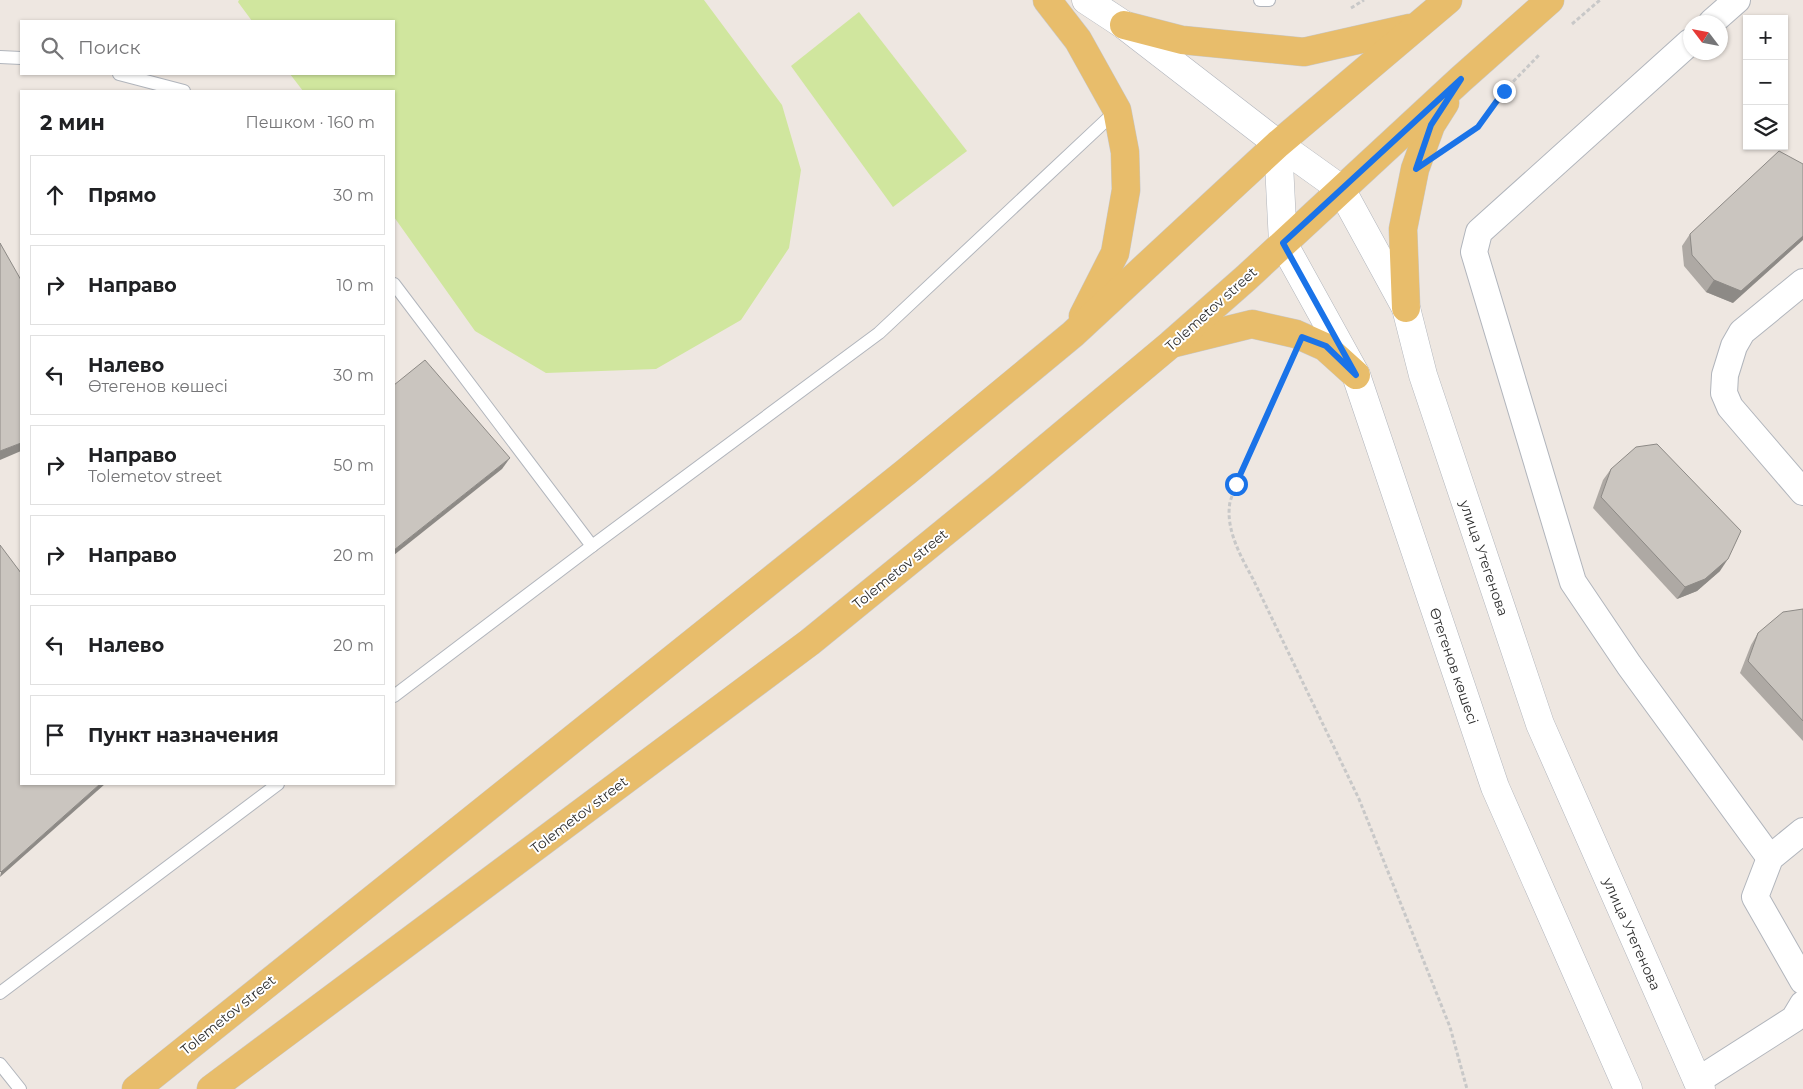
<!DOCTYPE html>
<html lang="ru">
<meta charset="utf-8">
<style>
body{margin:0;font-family:Montserrat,sans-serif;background:#f6f6f6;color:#202124}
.controls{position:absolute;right:15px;top:15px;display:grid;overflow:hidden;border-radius:0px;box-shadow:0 1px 4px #0004}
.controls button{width:45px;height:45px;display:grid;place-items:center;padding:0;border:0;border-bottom:1px solid #e0e0e0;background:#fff;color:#202124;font:25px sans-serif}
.compass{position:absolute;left:1683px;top:15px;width:45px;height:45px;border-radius:50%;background:#fff;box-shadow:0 1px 4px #0004;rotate:302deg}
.stop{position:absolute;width:15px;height:15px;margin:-11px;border:4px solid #1a73e8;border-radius:50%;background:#fff}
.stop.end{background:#1a73e8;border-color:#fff;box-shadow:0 1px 5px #0008}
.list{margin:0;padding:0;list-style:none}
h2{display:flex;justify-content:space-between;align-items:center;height:65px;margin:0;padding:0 20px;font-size:21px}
h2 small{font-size:16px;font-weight:400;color:#757577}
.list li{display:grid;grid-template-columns:32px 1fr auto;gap:15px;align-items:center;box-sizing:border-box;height:80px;margin:0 10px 10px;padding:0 10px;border:1px solid #e0e0e0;border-radius:0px}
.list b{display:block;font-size:19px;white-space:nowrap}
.list p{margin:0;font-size:16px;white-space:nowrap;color:#757577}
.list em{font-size:16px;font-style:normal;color:#757577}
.icon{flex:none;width:28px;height:28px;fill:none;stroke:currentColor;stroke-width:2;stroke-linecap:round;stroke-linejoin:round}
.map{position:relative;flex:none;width:1803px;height:1089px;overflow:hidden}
.search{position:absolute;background:#fff;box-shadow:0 1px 4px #0004;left:20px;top:20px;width:375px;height:55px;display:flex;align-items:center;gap:12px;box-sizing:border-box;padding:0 18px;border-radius:0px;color:#757577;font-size:19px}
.panel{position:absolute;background:#fff;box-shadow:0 1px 4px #0004;left:20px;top:90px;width:375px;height:695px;border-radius:0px}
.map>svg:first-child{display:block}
.pitch{fill:#d0e69e}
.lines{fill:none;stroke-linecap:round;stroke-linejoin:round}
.service-casing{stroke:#b1b5bc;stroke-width:14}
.minor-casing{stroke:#b1b5bc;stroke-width:28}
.secondary-casing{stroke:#b1b5bc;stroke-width:29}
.primary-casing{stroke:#c8c8c8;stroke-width:29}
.path{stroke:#c8c8c8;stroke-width:3;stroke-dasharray:4 2.5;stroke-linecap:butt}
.service{stroke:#fff;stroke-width:12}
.minor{stroke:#fff;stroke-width:26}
.secondary{stroke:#fff;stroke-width:28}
.primary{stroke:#e8bd6b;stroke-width:28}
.wall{fill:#aea9a4}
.shaded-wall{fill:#8d8a86}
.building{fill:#cac5bf;stroke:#8d8a86}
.route{stroke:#1a73e8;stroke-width:6}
.labels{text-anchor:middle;stroke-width:4;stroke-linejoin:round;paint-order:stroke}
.street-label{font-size:14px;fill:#2d2d2d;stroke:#fff}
</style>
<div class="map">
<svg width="1803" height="1089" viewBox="0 0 1803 1089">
<rect width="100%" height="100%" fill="#eee7e1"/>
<!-- pitch -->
<g class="pitch">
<polygon points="239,0 704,0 782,105 801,170 789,248 741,320 656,369 546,373 475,331 394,217 394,91 303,91 290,74 394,74 394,21 252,21 238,2"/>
<polygon points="859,12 967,151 893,207 791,66"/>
</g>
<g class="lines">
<!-- service casing -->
<g class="service-casing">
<g id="service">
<polyline points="1260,0 1269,0"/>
<polyline points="0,57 21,58"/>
<polyline points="119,74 184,91"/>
<polyline points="394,284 592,546 879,333 1117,110"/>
<polyline points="394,696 592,546"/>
<polyline points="0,993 278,784"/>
<polyline points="0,1064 20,1089"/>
</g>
</g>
<!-- minor casing -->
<g class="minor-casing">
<g id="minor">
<polyline points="1712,22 1737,0"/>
<polyline points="1690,42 1479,232 1474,252 1573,582 1629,665 1770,858"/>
<polyline points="1803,282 1742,332 1734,346 1725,375 1724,393 1730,407 1803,492"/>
<polyline points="1803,831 1770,858 1755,897 1803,981"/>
<polyline points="1697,1081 1794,1019 1803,1004"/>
</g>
</g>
<!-- secondary casing -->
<g class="secondary-casing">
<g id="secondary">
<polyline points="1086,0 1124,25 1278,144 1341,189 1406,308 1423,375 1540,724 1701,1089"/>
<polyline points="1278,144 1283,243 1356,375 1495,787 1628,1089"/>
</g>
</g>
<!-- primary casing -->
<g class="primary-casing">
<g id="primary">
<polyline points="1047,0 1078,40 1117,110 1125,152 1126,190 1115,253 1083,316"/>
<polyline points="1124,25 1182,40 1304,52 1410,28"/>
<polyline points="1406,308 1403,229 1415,169 1431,125 1445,103"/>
<polyline points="1175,343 1252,324 1296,334 1325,347 1356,375"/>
<polyline points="136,1089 906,472 1073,334 1278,144 1448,0"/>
<polyline points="211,1089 810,642 999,488 1171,344 1246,278 1461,79 1550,0"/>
</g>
</g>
<!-- path -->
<g class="path">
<polyline points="1351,8 1364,0"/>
<polyline points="1572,24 1600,0"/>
<polyline points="1461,138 1478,127 1504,91 1540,54"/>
<path d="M1289,365L1236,484C1234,490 1232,496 1230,502C1225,529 1241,557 1253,579L1359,799L1450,1027L1467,1089"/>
</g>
<!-- service -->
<use href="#service" class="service"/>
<!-- minor -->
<use href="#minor" class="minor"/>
<!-- secondary -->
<use href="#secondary" class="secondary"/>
<!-- primary -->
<use href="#primary" class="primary"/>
</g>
<!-- wall -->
<g class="wall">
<polygon points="1690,234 1733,303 1706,292 1684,266 1682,246"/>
<polygon points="1611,469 1720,571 1697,591 1677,599 1593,508 1603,480"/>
<polygon points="1803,609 1803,741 1740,673 1751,645 1758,633"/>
</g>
<!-- shaded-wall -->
<g class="shaded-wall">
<polygon points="1803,236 1803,240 1733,303 1706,292 1714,280"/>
<polygon points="21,443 21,451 0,460 0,451"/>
<polygon points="510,458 502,469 394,555 394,550"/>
<polygon points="1728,559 1720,571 1697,591 1677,599 1685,587"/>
<polygon points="100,784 105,784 0,877 1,872"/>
</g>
<!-- building -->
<g class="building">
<polygon points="1779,151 1803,164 1803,236 1741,291 1714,280 1692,255 1690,234"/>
<polygon points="0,243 21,280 21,443 0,451"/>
<polygon points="425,360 510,458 394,550 394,385"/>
<polygon points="1657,444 1741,531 1728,559 1705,579 1685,587 1601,497 1611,469 1636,447"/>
<polygon points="0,545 21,573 21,784 100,784 1,872 0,871"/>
<polygon points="1803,609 1803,721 1748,661 1758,633 1783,612"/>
</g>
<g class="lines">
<!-- route -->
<polyline class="route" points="1236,484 1302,337 1326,346 1356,375 1283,243 1461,79 1431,125 1416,169 1478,127 1504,91"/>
</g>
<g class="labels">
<!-- street labels -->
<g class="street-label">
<text transform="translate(1211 309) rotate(-42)" y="5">Tolemetov street</text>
<text transform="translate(1484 558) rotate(71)" y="5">улица Утегенова</text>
<text transform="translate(900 569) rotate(-39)" y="5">Tolemetov street</text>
<text transform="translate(1454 666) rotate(71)" y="5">Өтегенов көшесі</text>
<text transform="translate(579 815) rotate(-37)" y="5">Tolemetov street</text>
<text transform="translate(1632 934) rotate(66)" y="5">улица Утегенова</text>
<text transform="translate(228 1015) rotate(-39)" y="5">Tolemetov street</text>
</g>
</g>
</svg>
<div class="controls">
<button>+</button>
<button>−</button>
<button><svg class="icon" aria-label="layers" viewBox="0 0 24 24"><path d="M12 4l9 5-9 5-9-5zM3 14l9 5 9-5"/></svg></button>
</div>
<svg class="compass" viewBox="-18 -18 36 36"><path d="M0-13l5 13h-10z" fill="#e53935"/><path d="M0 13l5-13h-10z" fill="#757577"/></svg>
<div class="stop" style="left:1236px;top:484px"></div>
<div class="stop end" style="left:1504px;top:91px"></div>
<div class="search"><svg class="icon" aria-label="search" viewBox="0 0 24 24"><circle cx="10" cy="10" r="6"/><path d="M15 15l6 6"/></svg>Поиск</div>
<section class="panel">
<h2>2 мин<small>Пешком · 160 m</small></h2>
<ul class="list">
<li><svg class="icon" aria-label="ahead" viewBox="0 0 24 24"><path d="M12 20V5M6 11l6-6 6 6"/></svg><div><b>Прямо</b></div><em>30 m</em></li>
<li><svg class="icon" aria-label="right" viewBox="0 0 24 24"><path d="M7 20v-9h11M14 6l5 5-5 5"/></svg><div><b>Направо</b></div><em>10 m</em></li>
<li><svg class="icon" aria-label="left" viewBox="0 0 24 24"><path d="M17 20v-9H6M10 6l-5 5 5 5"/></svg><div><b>Налево</b><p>Өтегенов көшесі</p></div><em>30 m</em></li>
<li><svg class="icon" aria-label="right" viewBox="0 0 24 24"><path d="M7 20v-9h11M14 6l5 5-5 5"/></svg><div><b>Направо</b><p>Tolemetov street</p></div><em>50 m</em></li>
<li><svg class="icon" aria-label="right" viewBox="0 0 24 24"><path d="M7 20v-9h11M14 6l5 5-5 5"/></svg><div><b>Направо</b></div><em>20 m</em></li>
<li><svg class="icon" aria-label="left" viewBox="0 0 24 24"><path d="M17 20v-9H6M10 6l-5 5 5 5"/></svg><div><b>Налево</b></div><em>20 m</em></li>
<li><svg class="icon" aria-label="arrive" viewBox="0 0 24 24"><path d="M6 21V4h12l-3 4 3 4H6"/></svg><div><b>Пункт назначения</b></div></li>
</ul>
</section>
</div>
